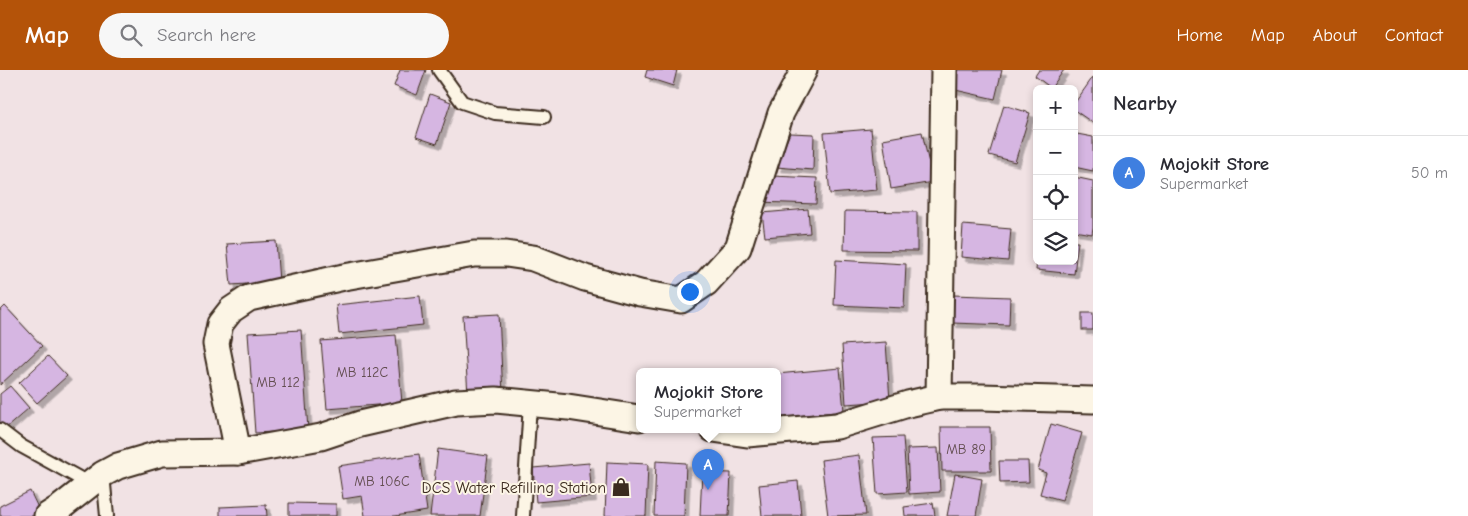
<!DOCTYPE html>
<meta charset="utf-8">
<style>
body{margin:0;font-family:"Comic Neue",sans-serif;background:#f7f7f7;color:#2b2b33}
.controls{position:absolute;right:15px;top:15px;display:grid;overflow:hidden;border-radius:8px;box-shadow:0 2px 8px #0003}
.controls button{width:45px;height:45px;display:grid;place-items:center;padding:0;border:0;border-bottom:1px solid #e1e1e2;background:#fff;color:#2b2b33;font:25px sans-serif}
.you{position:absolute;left:689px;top:221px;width:18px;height:18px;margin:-12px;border:4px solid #fff;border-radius:50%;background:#1a73e8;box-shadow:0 0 0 8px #1a73e833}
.badge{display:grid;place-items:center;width:32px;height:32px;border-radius:50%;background:#b45309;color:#fff;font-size:16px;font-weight:700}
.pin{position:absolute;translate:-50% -41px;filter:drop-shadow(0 1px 2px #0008)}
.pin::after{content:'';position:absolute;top:26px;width:18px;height:15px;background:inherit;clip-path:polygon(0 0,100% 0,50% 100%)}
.popup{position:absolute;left:636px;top:298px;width:145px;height:65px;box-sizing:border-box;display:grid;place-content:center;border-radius:8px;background:#fff;filter:drop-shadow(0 1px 4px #0005);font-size:16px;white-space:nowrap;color:#7c7c81}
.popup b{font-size:19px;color:#2b2b33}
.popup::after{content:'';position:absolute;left:50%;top:100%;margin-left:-10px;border:10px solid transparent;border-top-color:#fff}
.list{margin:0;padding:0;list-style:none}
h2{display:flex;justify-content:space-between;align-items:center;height:65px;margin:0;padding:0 20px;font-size:21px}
h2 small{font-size:16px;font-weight:400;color:#7c7c81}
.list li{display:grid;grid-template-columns:32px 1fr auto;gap:15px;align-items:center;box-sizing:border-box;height:75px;padding:0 20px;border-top:1px solid #e1e1e2}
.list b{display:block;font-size:19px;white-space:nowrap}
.list p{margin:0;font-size:16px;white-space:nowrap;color:#7c7c81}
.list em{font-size:16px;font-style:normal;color:#7c7c81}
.icon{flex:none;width:28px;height:28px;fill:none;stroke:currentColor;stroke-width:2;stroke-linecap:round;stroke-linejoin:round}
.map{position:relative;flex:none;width:1093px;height:446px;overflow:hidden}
header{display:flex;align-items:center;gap:30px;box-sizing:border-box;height:70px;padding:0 25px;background:#b45309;color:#fff}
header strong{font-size:24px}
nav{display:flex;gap:28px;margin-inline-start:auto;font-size:18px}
.search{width:350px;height:45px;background:#f7f7f7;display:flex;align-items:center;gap:12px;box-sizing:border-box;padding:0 18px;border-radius:28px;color:#7c7c81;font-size:19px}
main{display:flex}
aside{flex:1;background:#fff}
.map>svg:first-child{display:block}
.building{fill:#d6b6e2;stroke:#3b2a1e;filter:url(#shadow)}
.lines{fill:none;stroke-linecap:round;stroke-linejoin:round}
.lane-casing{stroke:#3b2a1e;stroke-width:16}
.street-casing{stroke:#3b2a1e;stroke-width:29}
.lane{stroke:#fcf5e5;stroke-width:12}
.street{stroke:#fcf5e5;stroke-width:25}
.labels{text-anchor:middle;stroke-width:4;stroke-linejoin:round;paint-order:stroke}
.number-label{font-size:14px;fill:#624d4f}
.poi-label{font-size:16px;fill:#3b2a1e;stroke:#fcf5e5;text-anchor:end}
</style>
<header>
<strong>Map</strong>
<div class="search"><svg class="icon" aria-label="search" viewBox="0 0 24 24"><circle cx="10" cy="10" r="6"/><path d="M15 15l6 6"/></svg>Search here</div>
<nav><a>Home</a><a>Map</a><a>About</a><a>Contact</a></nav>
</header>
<main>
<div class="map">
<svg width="1093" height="446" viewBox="0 0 1093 446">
<defs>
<filter id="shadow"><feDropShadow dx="4.5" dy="4.5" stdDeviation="0" flood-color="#0004"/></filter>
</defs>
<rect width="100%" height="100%" fill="#f1e2e4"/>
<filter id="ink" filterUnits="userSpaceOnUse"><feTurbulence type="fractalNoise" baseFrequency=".02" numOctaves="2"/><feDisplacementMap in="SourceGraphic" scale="10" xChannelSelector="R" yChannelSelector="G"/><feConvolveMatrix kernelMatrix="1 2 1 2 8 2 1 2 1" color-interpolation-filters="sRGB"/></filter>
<g filter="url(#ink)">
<!-- building -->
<g class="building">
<polygon points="400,0 426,0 417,25 394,16"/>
<polygon points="647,0 677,0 673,16 645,7"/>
<polygon points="956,0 1002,0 995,29 951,19"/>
<polygon points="1039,0 1064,0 1051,18 1035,6"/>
<polygon points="1093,7 1093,53 1074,40 1074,34"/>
<polygon points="430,24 451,32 437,74 416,67"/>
<polygon points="1004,35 1030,43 1015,92 989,85"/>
<polygon points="871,59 877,120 830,124 824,63"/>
<polygon points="922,62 933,112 891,119 883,69"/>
<polygon points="790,63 814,64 813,100 776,97"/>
<polygon points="1077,64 1093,67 1093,101 1074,97 1074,77"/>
<polygon points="772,106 817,108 816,134 758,132"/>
<polygon points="1074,107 1093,111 1093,157 1092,164 1074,161"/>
<polygon points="808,139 810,163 765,167 762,143"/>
<polygon points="845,141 917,142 917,181 844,180"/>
<polygon points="963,155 1011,159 1008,191 961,187"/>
<polygon points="276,171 279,212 231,215 227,174"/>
<polygon points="1074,172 1078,172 1074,204 1036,200 1037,191 1074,191"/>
<polygon points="836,190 906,194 904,238 834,235"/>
<polygon points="953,225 1010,227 1009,255 952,253"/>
<polygon points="420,226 423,255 339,264 336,235"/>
<polygon points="5,236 42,276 0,315 0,241"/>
<rect x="1082" y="243" width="11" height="17"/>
<polygon points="499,244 503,324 468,325 463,246"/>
<polygon points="301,260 308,360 255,363 248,263"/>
<polygon points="396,265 402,333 327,339 321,271"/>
<polygon points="886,272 890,331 846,334 842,275"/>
<polygon points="48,286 67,306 37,333 19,313"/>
<polygon points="840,298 844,341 777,348 777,304"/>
<polygon points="10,316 29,338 5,359 0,353 0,324"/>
<polygon points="1051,354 1082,363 1062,430 1040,424 1046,403 1038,400"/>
<polygon points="941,357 990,357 991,401 942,401"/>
<polygon points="903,367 907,422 877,424 873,368"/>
<polygon points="938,378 940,422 909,424 907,379"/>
<polygon points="438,379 488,386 480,446 430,446"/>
<polygon points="419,384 427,441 395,446 365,446 362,426 343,429 338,396"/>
<polygon points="859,385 866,445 828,446 821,390"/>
<polygon points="656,391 686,393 684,446 654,446"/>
<polygon points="999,391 1028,391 1029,412 1000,413"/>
<polygon points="607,392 648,394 646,446 605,446"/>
<polygon points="589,393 592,427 536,432 533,398"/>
<polygon points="702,402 731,403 729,446 700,446"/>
<polygon points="955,404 982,409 976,446 947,446"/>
<polygon points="798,411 801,446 762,446 759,415"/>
<polygon points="30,421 42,446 0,446 0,436"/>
<polygon points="289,433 336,434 336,446 289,446"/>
<polygon points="933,433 935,446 905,446 904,437"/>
<polygon points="266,435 267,446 220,446 220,437"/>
</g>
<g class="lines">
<!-- lane casing -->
<g class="lane-casing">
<g id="lane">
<polyline points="439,0 462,32 495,43 544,47"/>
<polyline points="0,360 21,376 90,414"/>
<polyline points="103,404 107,446"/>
<polyline points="523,446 530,334"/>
</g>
</g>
<!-- street casing -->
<g class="street-casing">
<g id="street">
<polyline points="939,327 944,0"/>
<polyline points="713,359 747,364 837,356 908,334 939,327 982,327 1093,330"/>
<polyline points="238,382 321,367 360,354 456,332 496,330 568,337 639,348"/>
<polyline points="47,446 61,437 103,404 118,396 162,383 238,382 216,274 220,254 231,240 249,228 344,207 474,184 506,184 533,188 585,208 640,223 681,230 706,213 738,178 781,43 804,0"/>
</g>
</g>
<!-- lane -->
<use href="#lane" class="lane"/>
<!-- street -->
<use href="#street" class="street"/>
</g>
</g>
<!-- icons -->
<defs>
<g id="shop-bare" transform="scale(1.5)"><path d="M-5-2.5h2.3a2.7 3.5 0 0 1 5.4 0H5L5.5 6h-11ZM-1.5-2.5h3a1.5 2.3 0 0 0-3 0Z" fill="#3b2a1e" stroke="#fcf5e5" stroke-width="2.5" paint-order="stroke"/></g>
</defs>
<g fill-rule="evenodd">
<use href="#shop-bare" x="621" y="417"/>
</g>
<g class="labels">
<!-- number labels -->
<g class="number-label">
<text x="362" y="307">MB 112C</text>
<text x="278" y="317">MB 112</text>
<text x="966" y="384">MB 89</text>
<text x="382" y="416">MB 106C</text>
</g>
<!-- poi labels -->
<g class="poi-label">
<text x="606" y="423">DCS Water Refilling Station</text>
</g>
</g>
</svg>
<div class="controls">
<button>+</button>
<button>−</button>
<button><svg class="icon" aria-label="locate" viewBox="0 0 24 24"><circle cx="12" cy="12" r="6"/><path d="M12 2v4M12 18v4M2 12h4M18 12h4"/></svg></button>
<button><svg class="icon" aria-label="layers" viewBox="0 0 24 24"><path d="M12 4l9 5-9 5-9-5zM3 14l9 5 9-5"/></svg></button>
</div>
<div class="you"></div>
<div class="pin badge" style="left:708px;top:420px;background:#3f7fe0">A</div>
<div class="popup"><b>Mojokit Store</b>Supermarket</div>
</div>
<aside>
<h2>Nearby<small></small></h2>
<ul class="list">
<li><span class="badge" style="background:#3f7fe0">A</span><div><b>Mojokit Store</b><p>Supermarket</p></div><em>50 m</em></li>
</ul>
</aside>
</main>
